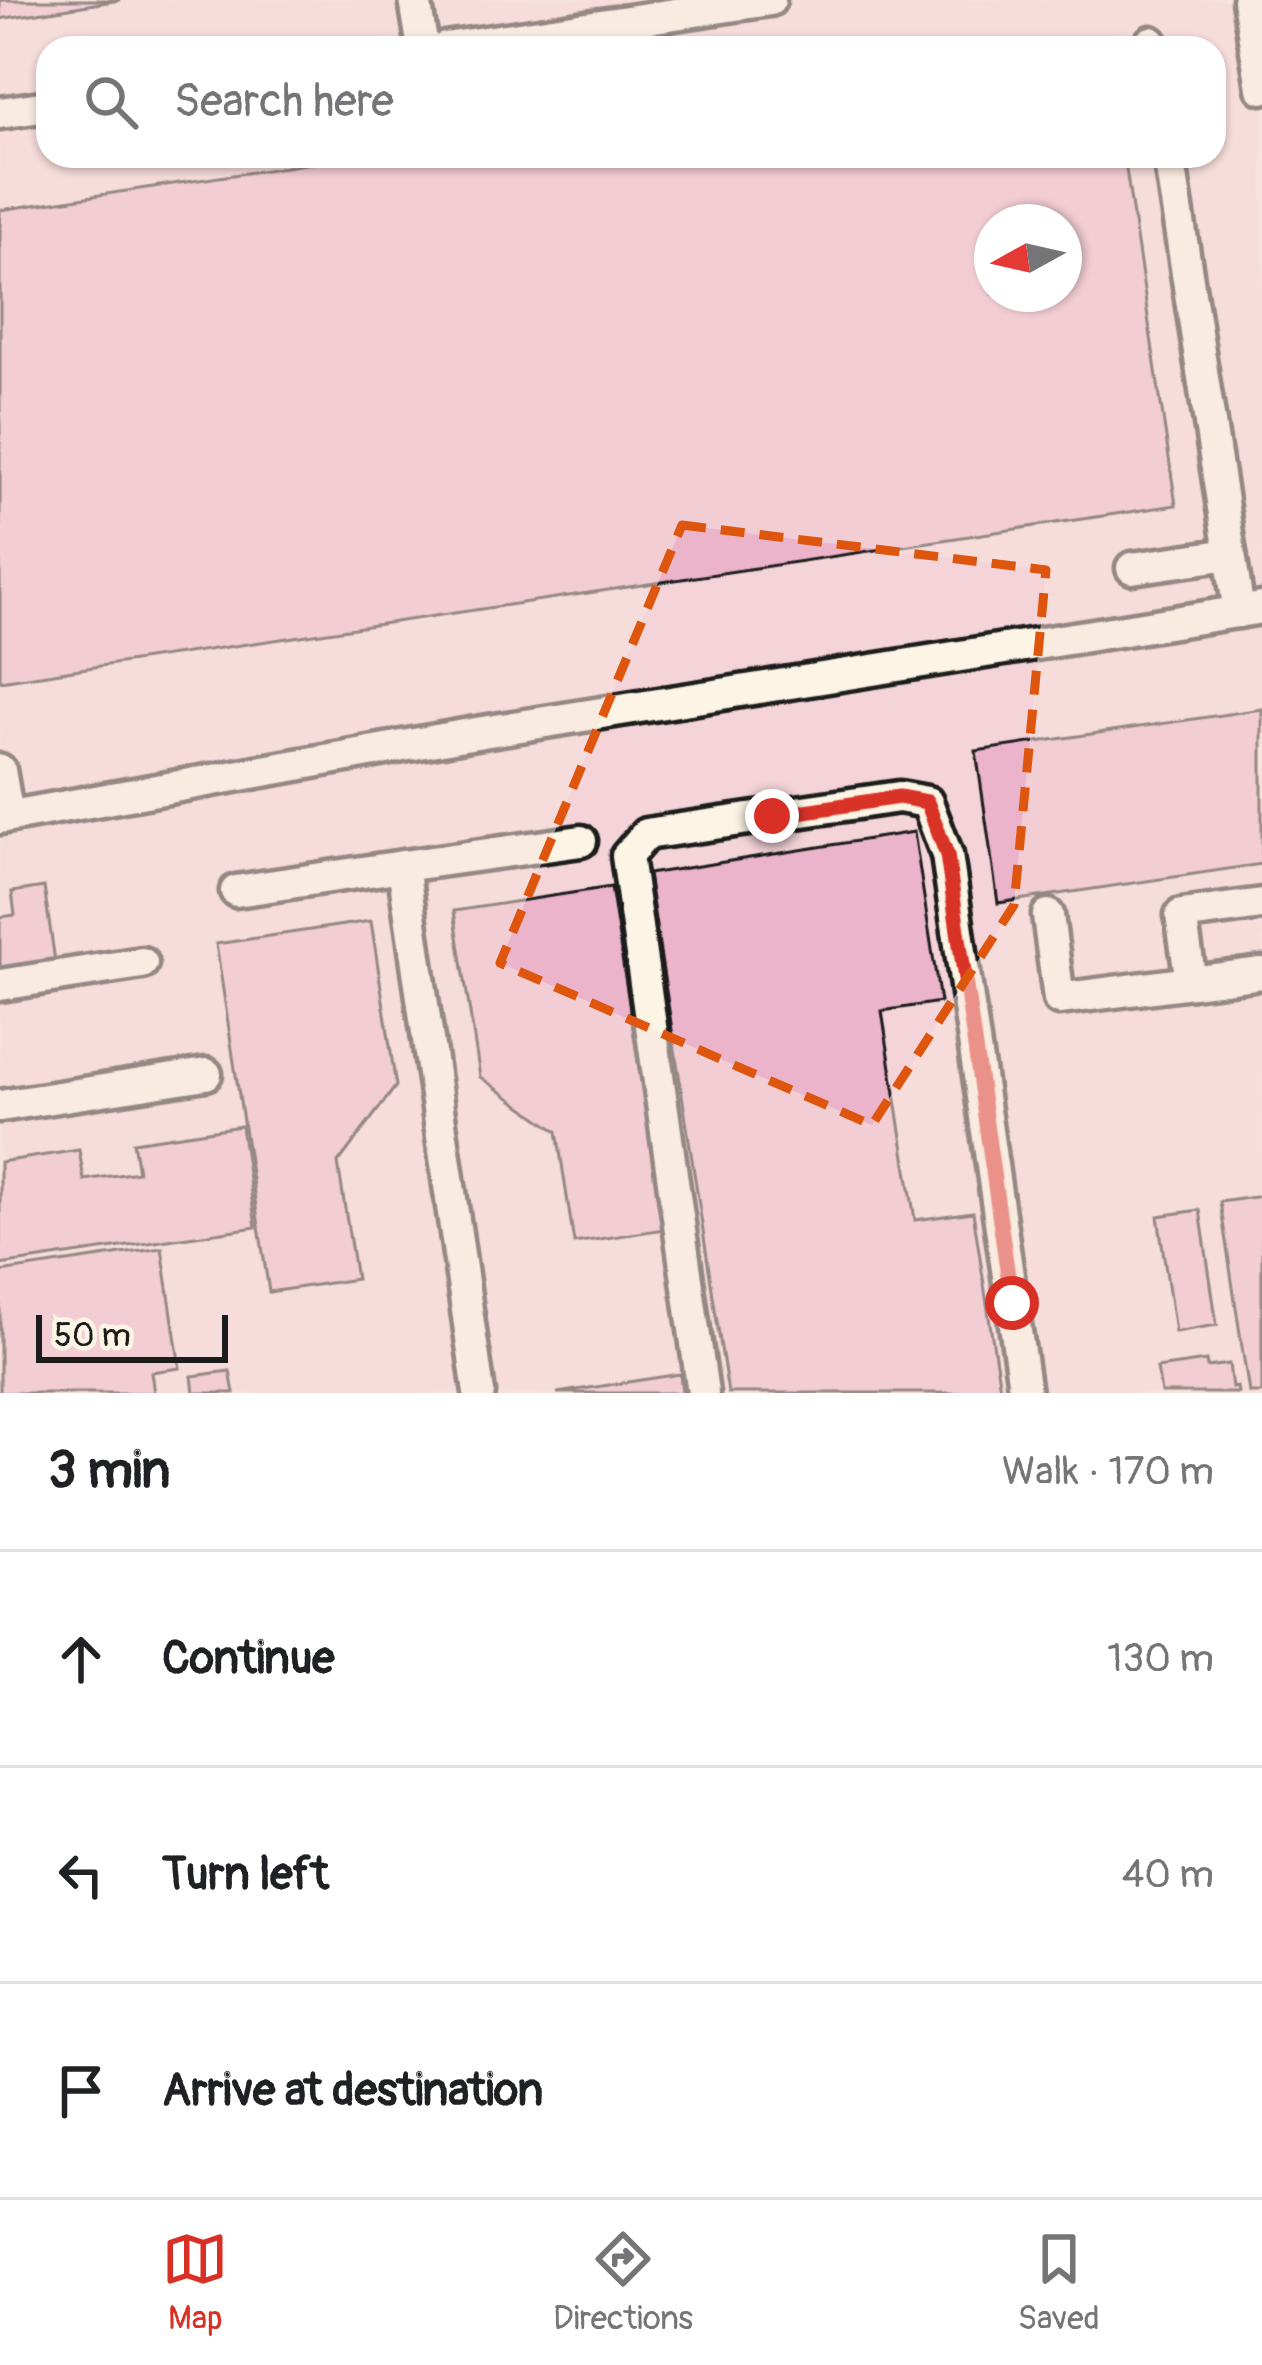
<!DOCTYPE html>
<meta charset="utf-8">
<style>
body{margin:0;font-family:Pangolin,sans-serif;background:#f2f2f2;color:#202124}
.compass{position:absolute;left:974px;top:204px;width:108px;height:108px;border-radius:50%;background:#fff;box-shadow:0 3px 9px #0004;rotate:262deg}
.scale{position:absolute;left:36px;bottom:30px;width:192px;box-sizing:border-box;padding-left:12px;border:6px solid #1c1c1c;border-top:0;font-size:33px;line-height:42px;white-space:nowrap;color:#1c1c1c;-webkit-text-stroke:9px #fcf5e5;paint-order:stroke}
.stop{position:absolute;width:36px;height:36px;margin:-27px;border:9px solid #d93025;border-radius:50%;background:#fff}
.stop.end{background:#d93025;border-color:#fff;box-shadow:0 3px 12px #0008}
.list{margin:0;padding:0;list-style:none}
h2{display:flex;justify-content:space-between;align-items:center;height:156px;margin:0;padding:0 48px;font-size:51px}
h2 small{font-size:39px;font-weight:400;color:#757577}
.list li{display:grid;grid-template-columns:78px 1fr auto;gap:36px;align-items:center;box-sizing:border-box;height:216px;padding:0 48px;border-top:3px solid #e0e0e0}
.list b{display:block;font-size:45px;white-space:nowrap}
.list em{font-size:39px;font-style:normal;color:#757577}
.icon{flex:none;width:66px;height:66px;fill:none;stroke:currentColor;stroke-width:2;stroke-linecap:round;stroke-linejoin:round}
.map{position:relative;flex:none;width:1262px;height:1393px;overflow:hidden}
.search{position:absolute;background:#fff;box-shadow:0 3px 9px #0004;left:36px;right:36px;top:36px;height:132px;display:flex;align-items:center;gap:30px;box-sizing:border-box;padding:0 42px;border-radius:36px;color:#757577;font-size:45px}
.sheet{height:804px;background:#fff}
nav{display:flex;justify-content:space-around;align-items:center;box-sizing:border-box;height:168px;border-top:3px solid #e0e0e0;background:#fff;font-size:33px;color:#757577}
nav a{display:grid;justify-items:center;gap:6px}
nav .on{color:#d93025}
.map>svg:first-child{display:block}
.built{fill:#f4d4d8;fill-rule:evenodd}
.building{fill:#ecb4cb;stroke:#1c1c1c;stroke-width:3;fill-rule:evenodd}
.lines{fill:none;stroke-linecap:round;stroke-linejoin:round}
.minor-casing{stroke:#1c1c1c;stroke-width:39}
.minor{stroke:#fcf5e5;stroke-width:30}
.route{stroke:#d93025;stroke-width:15}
.marked{fill:none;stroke:#de560d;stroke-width:9;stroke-dasharray:24 15;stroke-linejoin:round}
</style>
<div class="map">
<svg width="1262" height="1393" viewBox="0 0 1262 1393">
<rect width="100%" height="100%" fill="#f7e2dd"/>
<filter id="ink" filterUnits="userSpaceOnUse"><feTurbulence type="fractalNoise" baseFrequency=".00833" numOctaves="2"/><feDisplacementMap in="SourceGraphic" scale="24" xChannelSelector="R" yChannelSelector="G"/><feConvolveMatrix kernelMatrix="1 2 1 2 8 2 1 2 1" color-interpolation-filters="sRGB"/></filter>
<g filter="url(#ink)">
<!-- built -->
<path class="built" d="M0,0H1262V1393H0ZM48,48H1214V156H48ZM992,222H1064V294H992Z"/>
<!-- building -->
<g class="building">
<polygon points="0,0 120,0 0,19"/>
<path d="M359,156H1124L1176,505L0,681V210ZM992,222H1064V294H992Z"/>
<polygon points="1262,709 1262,864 998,903 976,751"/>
<polygon points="914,832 940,1002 882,1011 915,1220 973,1212 1000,1389 973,1393 728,1393 648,874"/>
<polygon points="44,887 55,961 0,969 0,917 15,915 12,892"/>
<polygon points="611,887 664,1229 574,1243 557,1131 480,1077 454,911"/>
<polygon points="371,921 396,1086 338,1163 356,1279 269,1292 216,944"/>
<polygon points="241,1126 256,1227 0,1265 0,1162 79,1150 84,1180 138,1172 133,1142"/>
<polygon points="1262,1196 1262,1393 1249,1393 1220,1202"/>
<polygon points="1200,1210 1217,1325 1175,1332 1158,1216"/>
<polygon points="162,1248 180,1368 151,1372 154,1393 0,1393 0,1272"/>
<polygon points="1206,1361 1207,1367 1229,1364 1232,1388 1237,1387 1238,1393 1161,1393 1157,1368"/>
<polygon points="230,1371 234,1393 194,1393 192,1376"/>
<polygon points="680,1374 682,1393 557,1393"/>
</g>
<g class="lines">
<!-- minor casing -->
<g class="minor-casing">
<g id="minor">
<polyline points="415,0 423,48"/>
<polyline points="1248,0 1262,88"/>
<polyline points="1151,42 1152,48"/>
<polyline points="445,48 770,0"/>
<polyline points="0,113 48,106"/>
<polyline points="1169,156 1239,612"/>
<polyline points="1132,568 1230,554"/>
<polyline points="0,770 8,816"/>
<polyline points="0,818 470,734 1262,608"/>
<polyline points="236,891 403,866"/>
<polyline points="1048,915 1059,999 1262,973"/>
<polyline points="1191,982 1181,915 1262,904"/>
<polyline points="0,985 142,963"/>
<polyline points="0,1106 206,1074"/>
<polyline points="479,1393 403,866 581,841"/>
<polyline points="703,1393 627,856 646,834 899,797 927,802 947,855 1025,1393"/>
</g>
</g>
<!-- minor -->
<use href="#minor" class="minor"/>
</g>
</g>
<g class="lines" filter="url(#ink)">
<!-- route -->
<polyline class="route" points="772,816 899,797 927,802 947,855 1012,1303"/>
</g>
<!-- marked area -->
<path d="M0 0H1262V1393H0ZM682,525L1046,570L1014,905L872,1125L500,963Z" fill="#f7e2dd" fill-opacity=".55" fill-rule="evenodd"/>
<path class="marked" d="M682,525L1046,570L1014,905L872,1125L500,963Z"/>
</svg>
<svg class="compass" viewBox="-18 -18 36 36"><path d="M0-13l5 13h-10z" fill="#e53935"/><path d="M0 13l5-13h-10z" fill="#757577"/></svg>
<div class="scale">50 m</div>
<div class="stop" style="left:1012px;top:1303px"></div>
<div class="stop end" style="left:772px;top:816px"></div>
<div class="search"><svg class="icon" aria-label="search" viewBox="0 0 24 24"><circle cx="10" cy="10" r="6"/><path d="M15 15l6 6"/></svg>Search here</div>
</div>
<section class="sheet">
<h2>3 min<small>Walk · 170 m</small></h2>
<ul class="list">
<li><svg class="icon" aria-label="ahead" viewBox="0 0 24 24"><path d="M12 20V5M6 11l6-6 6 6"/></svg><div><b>Continue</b></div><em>130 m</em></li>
<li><svg class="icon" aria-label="left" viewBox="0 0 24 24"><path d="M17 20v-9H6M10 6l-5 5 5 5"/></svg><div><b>Turn left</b></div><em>40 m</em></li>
<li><svg class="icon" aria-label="arrive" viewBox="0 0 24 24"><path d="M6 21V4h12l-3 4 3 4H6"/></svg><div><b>Arrive at destination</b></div></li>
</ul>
</section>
<nav>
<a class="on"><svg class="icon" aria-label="map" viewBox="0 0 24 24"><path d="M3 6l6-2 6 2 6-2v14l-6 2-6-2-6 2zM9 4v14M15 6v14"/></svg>Map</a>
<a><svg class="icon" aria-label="directions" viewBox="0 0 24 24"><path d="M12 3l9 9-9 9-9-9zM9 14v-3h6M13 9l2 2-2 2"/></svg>Directions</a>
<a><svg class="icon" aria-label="saved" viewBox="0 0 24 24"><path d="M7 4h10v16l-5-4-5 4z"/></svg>Saved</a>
</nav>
